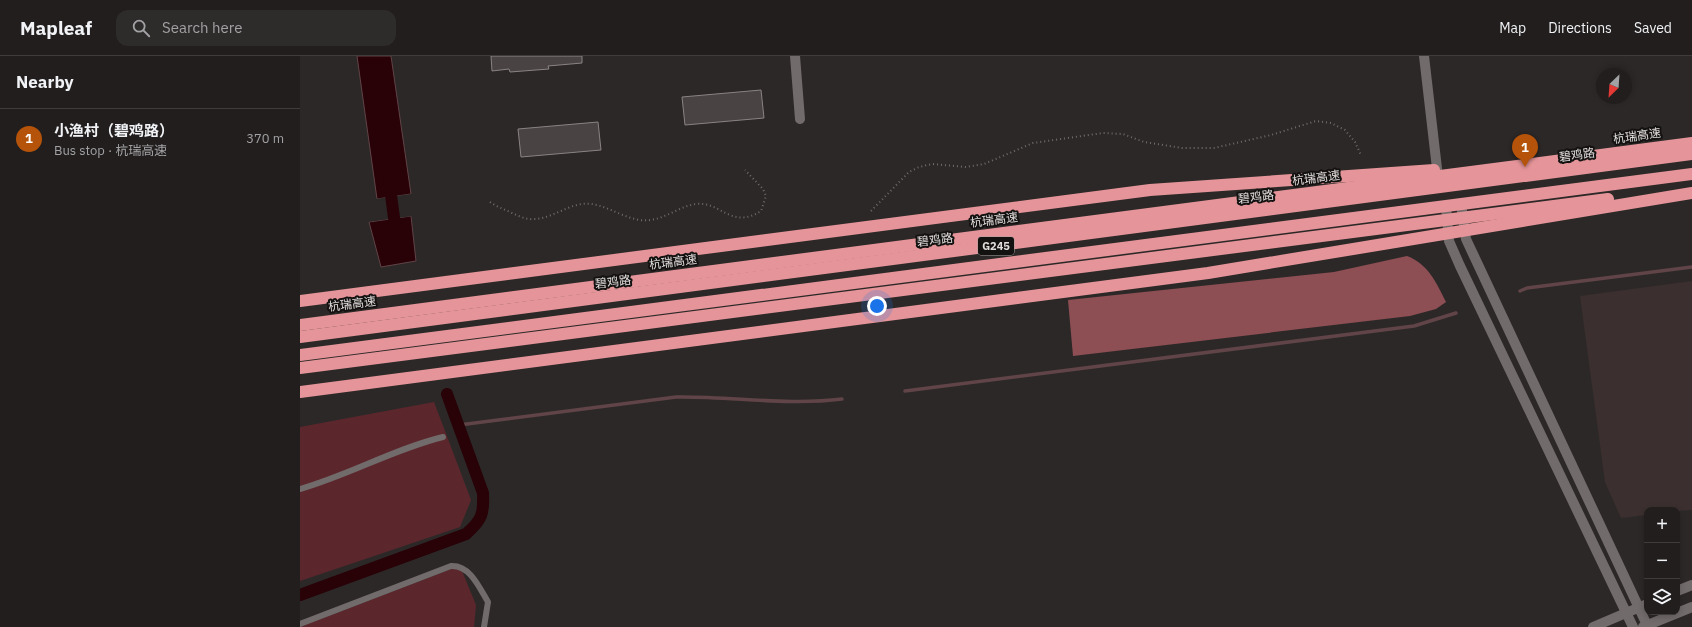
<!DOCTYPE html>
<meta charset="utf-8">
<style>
body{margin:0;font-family:"IBM Plex Sans","Noto Sans SC",sans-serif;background:#2e2b2b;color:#f1f3f6}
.controls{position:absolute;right:12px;bottom:12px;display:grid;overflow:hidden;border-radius:8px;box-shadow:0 2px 6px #0003}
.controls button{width:36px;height:36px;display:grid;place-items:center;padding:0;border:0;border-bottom:1px solid #3f3c3c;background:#221e1e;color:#f1f3f6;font:20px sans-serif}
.compass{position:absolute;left:1296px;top:12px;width:36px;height:36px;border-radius:50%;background:#221e1e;box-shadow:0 2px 6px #0003;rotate:205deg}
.you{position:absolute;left:577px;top:250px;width:14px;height:14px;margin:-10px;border:3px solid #fff;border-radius:50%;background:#1a73e8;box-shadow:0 0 0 6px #1a73e833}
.badge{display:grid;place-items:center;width:26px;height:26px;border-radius:50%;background:#b45309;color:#fff;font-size:13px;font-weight:700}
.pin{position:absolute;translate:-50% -33px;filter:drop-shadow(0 1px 2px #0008)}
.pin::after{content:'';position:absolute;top:21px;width:14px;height:12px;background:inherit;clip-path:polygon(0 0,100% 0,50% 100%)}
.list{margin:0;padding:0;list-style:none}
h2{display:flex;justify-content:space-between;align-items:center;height:52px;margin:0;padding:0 16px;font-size:17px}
h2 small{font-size:13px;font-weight:400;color:#a2a2a4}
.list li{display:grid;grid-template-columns:26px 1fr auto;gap:12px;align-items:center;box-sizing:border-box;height:60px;padding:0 16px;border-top:1px solid #3f3c3c}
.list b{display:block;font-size:15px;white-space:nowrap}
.list p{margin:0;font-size:13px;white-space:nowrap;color:#a2a2a4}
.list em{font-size:13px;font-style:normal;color:#a2a2a4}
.icon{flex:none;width:22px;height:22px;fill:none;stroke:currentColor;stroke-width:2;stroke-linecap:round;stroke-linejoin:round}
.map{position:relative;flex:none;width:1392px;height:571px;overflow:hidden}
header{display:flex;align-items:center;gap:24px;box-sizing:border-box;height:56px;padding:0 20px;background:#221e1e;border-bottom:1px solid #3f3c3c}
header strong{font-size:19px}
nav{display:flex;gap:22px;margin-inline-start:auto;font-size:14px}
.search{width:280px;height:36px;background:#2e2b2b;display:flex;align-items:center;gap:10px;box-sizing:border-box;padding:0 14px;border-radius:12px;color:#a2a2a4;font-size:15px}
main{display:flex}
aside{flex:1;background:#221e1e}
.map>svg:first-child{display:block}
.built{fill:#3b2f2f}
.green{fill:#5c272c}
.forest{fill:#8d4f53}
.water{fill:#280207;stroke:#604447}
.pier{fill:#2d2828}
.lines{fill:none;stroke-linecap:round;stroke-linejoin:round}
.stream{stroke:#604447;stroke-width:3.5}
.canal{stroke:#280207;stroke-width:12}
.building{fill:#494343;stroke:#8a8384}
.path{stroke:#706b6b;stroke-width:2;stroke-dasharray:1 3;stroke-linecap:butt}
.lane{stroke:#726b6b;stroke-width:6}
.street{stroke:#726b6b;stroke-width:10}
.secondary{stroke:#726b6b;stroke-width:10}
.highway{stroke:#e59599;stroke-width:12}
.labels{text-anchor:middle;stroke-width:4;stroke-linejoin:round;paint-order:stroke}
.shield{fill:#141111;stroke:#a4a0a0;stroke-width:1}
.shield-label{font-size:11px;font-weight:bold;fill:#e1dddd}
.street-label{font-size:12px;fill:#e1dddd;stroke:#141111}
</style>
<header>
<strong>Mapleaf</strong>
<div class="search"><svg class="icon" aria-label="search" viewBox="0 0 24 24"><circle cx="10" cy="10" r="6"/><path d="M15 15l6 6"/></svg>Search here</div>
<nav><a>Map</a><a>Directions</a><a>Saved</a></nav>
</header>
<main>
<aside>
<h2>Nearby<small></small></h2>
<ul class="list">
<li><span class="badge">1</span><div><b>小渔村（碧鸡路）</b><p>Bus stop · 杭瑞高速</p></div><em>370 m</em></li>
</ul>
</aside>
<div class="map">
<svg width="1392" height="571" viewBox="0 0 1392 571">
<rect width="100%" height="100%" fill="#2d2828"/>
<!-- built -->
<polygon class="built" points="1392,225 1392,454 1377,455 1347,454 1347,459 1321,462 1305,426 1280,240"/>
<!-- green -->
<g class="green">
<polygon points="134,346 171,444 160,471 0,525 0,371"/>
<polygon points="154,512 162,515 176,549 174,571 0,571"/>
</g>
<!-- forest -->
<path class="forest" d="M1107,200C1128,208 1136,226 1146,246L1136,253L1110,260L773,300L768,244L1034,216Z"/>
<!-- water -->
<g class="water">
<polygon points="57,0 91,0 111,138 77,143"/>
<polygon points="111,160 116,205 81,211 69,166"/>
</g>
<!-- pier -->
<g class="pier">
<polygon points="111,138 112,138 111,140 77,145 75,143"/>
<polygon points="111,158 113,160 67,166 69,164"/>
</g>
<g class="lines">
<!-- stream -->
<g class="stream">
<polyline points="1220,235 1227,232 1392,211"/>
<polyline points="605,335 1114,270 1156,257"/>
<path d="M159,369L376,341C431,340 487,350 542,343"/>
</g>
<!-- canal -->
<g class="canal">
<polyline points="89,124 96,177"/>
<path d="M0,539L166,478C182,464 184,458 183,437L147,338"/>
</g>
</g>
<!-- building -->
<g class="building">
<polygon points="191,0 282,0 282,7 248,10 249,13 210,16 209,13 192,15"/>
<polygon points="461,34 464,62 385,69 382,41"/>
<polygon points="298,66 301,94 221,101 218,73"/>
</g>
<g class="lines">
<!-- path -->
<g class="path">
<path d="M190,146C197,151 204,153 212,157C219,160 226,164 235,163C255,162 271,145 292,148C311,151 331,167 350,164C367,162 380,150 396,148C421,145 431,174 461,155L466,140L463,133L445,114"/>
<polyline points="571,155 609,116 619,111 632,108 666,111 684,108 733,87 803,77 823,78 844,86 882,92 914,92 971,79 1016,65 1031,67 1045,74 1055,86 1061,99"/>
</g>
<!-- lane -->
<g class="lane">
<path d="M0,433C49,419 94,393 143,381"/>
<path d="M0,568L151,510C170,509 179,531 188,546L184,571"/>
</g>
<!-- street -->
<g class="street">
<polyline points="495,0 500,63"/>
<polyline points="1124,0 1138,121"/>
</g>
<!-- secondary -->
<g class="secondary">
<polyline points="1161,148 1166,183 1347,569"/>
<polyline points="1146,150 1149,185 1160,210 1333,571"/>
<polyline points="1377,535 1392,529"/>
<polyline points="1293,571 1347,548"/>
<polyline points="1343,571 1392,551"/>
</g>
<!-- highway -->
<g class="highway">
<polyline points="0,245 850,134 1134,114"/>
<polyline points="0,269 1392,87"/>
<polyline points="0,281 1392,98"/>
<polyline points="0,299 1392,118"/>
<polyline points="0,312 1308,143"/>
<polyline points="0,336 908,217 1392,137"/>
</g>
</g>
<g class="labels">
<!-- shield labels -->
<rect class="shield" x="678" y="181" width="36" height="18" rx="3"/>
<g class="shield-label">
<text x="696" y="194">G245</text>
</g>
<!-- street labels -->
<g class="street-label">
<text transform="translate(1337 80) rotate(-8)" y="4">杭瑞高速</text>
<text transform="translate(1277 99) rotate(-8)" y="4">碧鸡路</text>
<text transform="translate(1016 122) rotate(-7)" y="4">杭瑞高速</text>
<text transform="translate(956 141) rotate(-7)" y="4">碧鸡路</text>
<text transform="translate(694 164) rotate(-7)" y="4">杭瑞高速</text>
<text transform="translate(635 184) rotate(-7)" y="4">碧鸡路</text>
<text transform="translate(373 206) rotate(-7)" y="4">杭瑞高速</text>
<text transform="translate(313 226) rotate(-7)" y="4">碧鸡路</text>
<text transform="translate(52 248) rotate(-7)" y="4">杭瑞高速</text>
</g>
</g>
</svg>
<div class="controls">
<button>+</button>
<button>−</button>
<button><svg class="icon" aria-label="layers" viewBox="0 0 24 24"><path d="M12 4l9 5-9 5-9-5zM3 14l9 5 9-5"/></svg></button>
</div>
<svg class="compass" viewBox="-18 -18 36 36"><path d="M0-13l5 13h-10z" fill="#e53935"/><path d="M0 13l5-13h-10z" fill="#a2a2a4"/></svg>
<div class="you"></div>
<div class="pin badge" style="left:1225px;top:111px">1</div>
</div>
</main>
